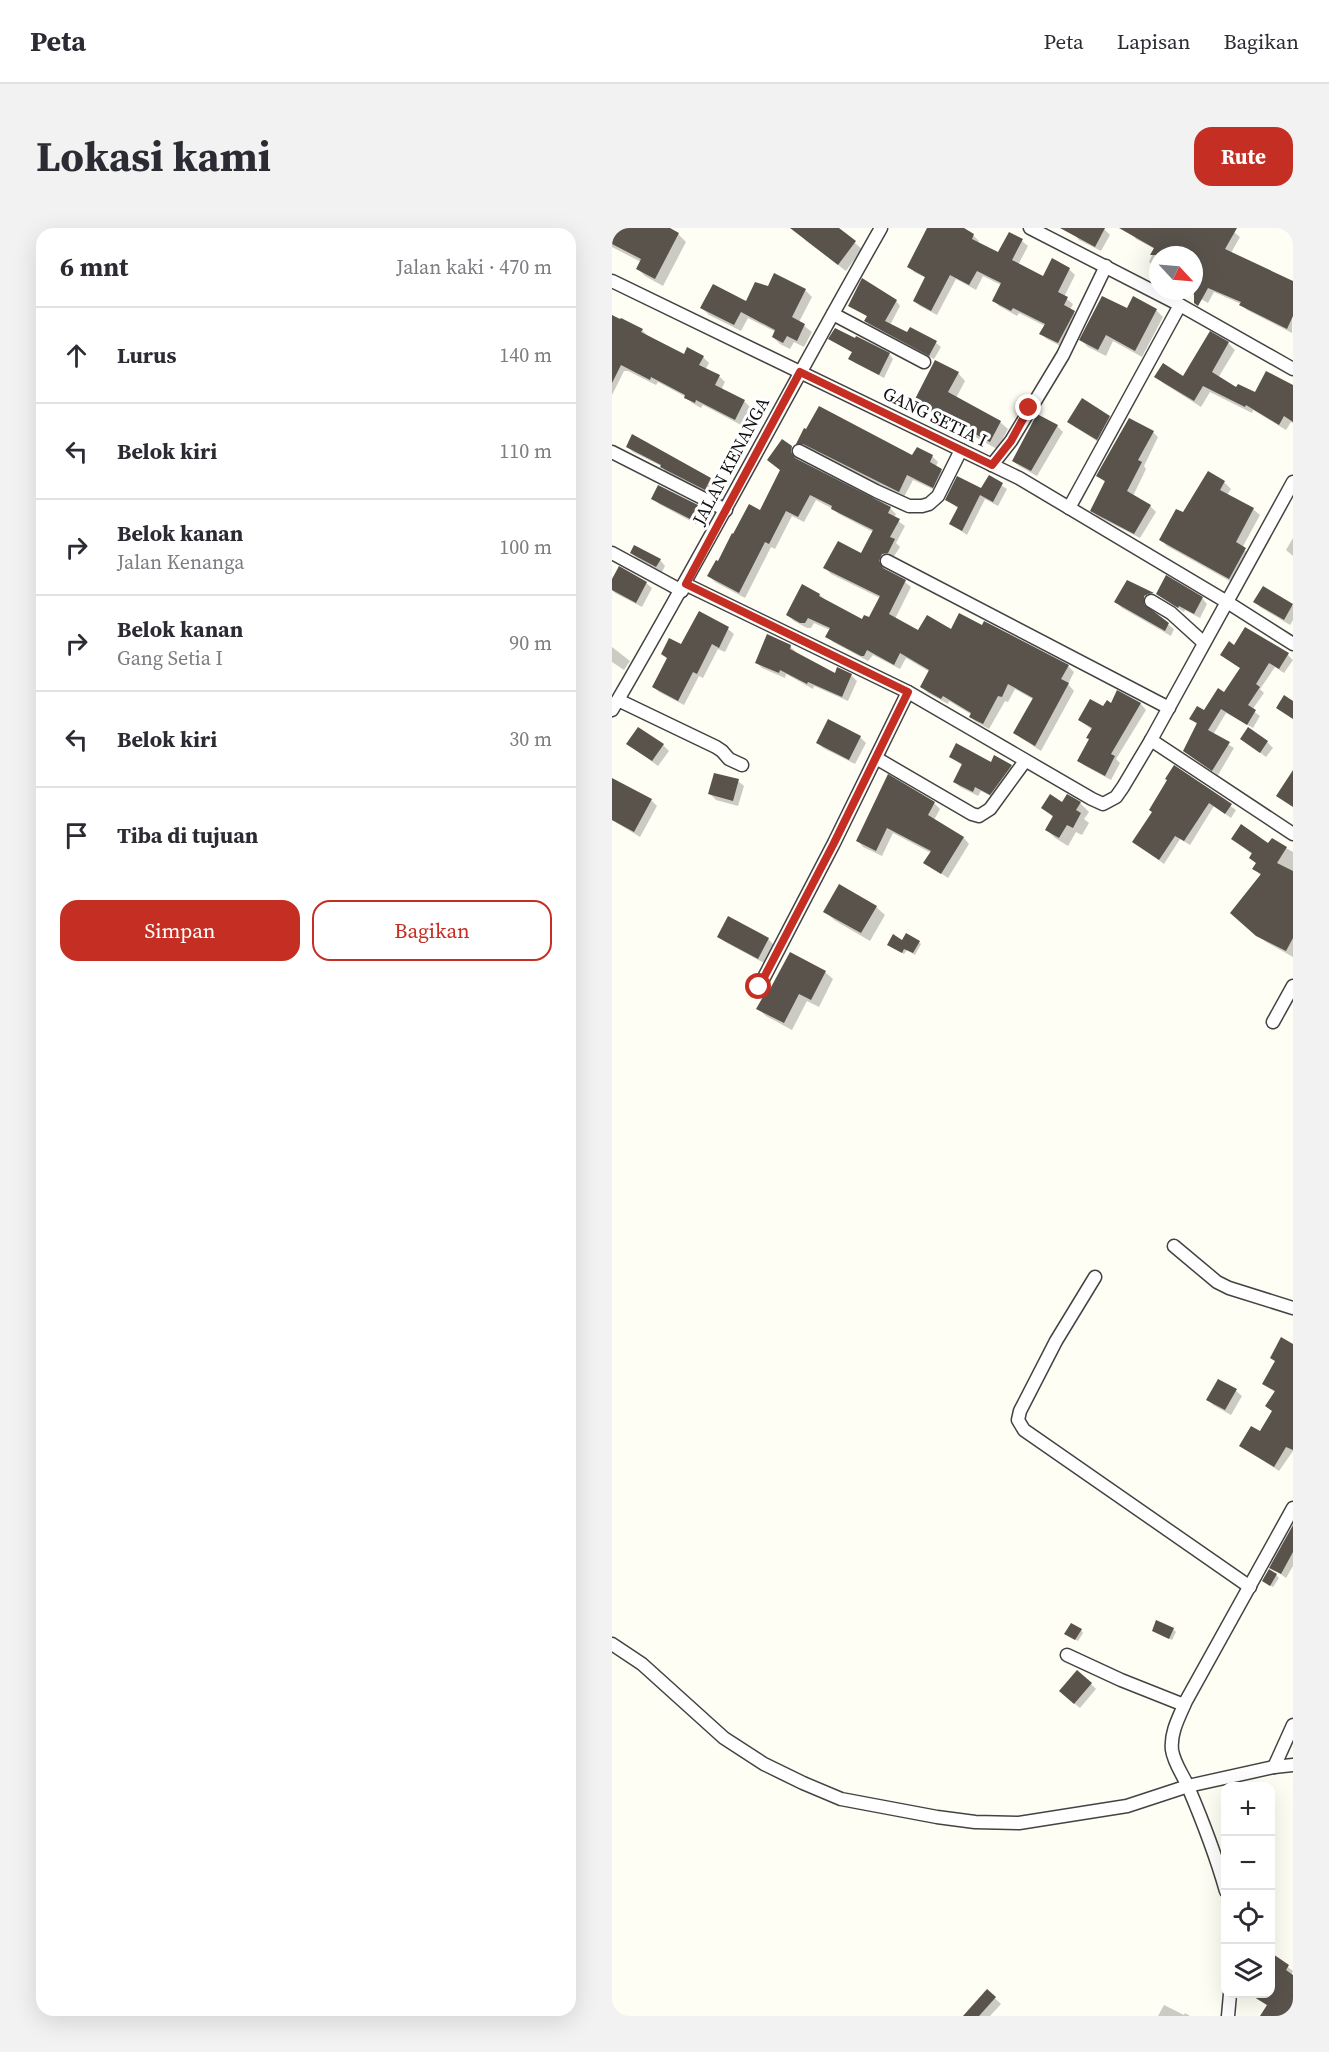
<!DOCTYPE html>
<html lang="id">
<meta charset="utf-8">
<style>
body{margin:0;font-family:"Source Serif 4",serif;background:#f2f2f3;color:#2b2b33}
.controls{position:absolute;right:18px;bottom:18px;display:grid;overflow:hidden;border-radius:12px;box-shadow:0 6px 24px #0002}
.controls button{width:54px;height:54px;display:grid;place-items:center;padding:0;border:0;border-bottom:2px solid #e1e1e2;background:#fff;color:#2b2b33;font:30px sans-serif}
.compass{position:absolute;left:537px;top:18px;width:54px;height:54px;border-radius:50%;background:#fff;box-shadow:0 6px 24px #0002;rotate:116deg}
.stop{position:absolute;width:18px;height:18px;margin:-14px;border:4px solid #c52f23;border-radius:50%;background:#fff}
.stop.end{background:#c52f23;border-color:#fff;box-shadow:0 2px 6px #0008}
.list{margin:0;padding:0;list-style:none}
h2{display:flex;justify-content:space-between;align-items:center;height:78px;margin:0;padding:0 24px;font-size:26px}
h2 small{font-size:20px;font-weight:400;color:#7c7c81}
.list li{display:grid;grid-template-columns:39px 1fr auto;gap:18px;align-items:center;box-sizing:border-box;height:96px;padding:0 24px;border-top:2px solid #e1e1e2}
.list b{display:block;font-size:22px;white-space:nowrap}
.list p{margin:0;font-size:20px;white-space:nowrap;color:#7c7c81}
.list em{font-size:20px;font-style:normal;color:#7c7c81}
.actions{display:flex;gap:12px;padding:18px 24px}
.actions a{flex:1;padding:14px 0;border:2px solid #c52f23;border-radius:18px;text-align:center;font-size:21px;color:#c52f23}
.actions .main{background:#c52f23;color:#fff}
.icon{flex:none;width:33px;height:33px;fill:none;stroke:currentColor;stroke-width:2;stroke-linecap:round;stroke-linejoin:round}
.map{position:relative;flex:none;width:681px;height:1788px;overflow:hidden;border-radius:18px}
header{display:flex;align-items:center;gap:36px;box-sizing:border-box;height:84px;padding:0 30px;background:#fff;border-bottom:2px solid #e1e1e2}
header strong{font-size:28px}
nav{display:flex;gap:33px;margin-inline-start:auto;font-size:21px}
.intro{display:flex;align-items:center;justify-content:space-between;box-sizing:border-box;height:144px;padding:0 36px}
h1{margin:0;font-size:42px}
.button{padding:15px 27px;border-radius:18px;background:#c52f23;color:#fff;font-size:21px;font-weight:700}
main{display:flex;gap:36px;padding:0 36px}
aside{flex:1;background:#fff;border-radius:18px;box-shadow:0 6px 24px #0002}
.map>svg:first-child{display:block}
.shadow{fill:#0003}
.building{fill:#59534c}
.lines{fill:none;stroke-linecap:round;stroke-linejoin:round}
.street-casing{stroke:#434343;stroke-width:15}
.street{stroke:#fff;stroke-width:12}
.route{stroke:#c52f23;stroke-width:8}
.labels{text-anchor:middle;stroke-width:6;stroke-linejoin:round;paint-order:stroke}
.street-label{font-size:18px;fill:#101010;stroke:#fff}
</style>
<header>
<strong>Peta</strong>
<nav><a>Peta</a><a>Lapisan</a><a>Bagikan</a></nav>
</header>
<div class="intro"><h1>Lokasi kami</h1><a class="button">Rute</a></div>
<main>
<aside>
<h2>6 mnt<small>Jalan kaki · 470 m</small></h2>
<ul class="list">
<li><svg class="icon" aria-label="ahead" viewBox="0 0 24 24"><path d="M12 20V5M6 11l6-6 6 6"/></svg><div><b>Lurus</b></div><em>140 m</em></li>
<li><svg class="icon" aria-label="left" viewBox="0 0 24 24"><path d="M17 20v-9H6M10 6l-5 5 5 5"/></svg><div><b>Belok kiri</b></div><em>110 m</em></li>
<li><svg class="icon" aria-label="right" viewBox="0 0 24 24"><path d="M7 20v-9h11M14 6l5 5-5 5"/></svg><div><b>Belok kanan</b><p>Jalan Kenanga</p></div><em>100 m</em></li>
<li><svg class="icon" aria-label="right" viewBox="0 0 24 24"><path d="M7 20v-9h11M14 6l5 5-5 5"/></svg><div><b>Belok kanan</b><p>Gang Setia I</p></div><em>90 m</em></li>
<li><svg class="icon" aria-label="left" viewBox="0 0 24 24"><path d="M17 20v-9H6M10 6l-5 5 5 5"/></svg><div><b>Belok kiri</b></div><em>30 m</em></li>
<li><svg class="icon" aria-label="arrive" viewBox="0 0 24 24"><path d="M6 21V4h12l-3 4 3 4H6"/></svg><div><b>Tiba di tujuan</b></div></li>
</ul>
<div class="actions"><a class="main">Simpan</a><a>Bagikan</a></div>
</aside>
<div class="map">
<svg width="681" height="1788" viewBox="0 0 681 1788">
<rect width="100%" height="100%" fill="#fffef4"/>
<!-- shadow -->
<g class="shadow">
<polygon points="0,0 54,0 66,6 74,14 51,58 33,48 25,40 29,34 0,19"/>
<polygon points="189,0 225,0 250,21 234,43 193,12"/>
<polygon points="317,0 349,0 361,7 367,13 366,15 386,26 397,6 410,13 416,18 406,37 432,50 457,41 463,47 452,69 461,76 458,82 468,90 452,120 435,111 429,106 433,98 407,85 405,88 387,78 382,72 389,57 371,48 364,62 344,51 325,87 308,78 302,73 314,50 302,44 297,38"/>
<polygon points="465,0 492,1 498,7 489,23 467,12 462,6"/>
<polygon points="522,0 615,0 622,4 628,9 619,25 680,54 681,52 680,105 635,82 629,76 602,64 596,75 575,63 582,63 582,27 546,27 546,41 537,34 543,21 524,11 519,5"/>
<polygon points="156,60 193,62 200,69 187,94 200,104 192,119 182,114 178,121 168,116 161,109 164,104 136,90 129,103 97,87 90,80 135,75"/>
<polygon points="284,73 288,78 278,97 296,106 324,115 329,119 322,131 258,97 254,93 256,89 238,77"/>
<polygon points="515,82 544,82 551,89 530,129 501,113 494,128 476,119 469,112"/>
<polygon points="0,88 30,102 36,108 72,128 91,129 97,135 93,142 107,148 113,154 109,162 133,174 139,180 129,197 91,177 89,180 80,175 74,169 46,154 44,157 16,143 12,143 0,167"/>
<polygon points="218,111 277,126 281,131 272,150 243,135 238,130 241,125"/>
<polygon points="616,115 623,122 606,150 625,161 643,166 681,159 681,195 679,194 674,202 641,182 640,185 598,164 589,179 551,155 544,149 572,150"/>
<polygon points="346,145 353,153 344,170 388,194 396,201 385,221 311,180 304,173"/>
<polygon points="497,189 503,195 491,217 463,199 457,194"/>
<polygon points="445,198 451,204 425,248 407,238 401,233"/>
<polygon points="541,204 546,209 532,238 534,241 521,268 538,278 544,284 528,310 485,288 480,282 494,255 486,248"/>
<polygon points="21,208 98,252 103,257 98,266 54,244 49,238 21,224 15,218"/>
<polygon points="186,215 301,229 320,228 326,234 324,238 335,247 327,264 301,252 292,269 198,221 191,221"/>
<polygon points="179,220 185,226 186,233 278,280 284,286 282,290 293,298 284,315 288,319 281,330 276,332 272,340 274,344 293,354 299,359 283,391 306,404 339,404 370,399 372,395 456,438 462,444 456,456 462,463 429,523 409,510 403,505 422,472 403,461 396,474 393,473 377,501 364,494 358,489 360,487 337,473 336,476 316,465 310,459 318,444 294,430 288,441 261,427 256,433 221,414 215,408 218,402 202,395 199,400 195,400 182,393 176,387 191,358 208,367 214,373 251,393 257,391 268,370 219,346 213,340 249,327 261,304 227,286 221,281 204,272 192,294 180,288 163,321 159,319 133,370 103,354 97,348 148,284 169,243 156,232"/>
<polygon points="596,245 613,255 619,261 615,267 641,281 648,287 630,320 640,328 623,356 555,318 549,312 571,286"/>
<polygon points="377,249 395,261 386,278 373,271 355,307 339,296 347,281 335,272 370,262"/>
<polygon points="41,271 85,278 90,284 84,296 47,276"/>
<polygon points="681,310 681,328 674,322"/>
<polygon points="20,325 48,332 53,338 50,344 25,331"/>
<polygon points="516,354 545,371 537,374 537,382 562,401 559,408 510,380 504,374"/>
<polygon points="0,355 34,355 40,360 30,379 3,365 0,362"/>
<polygon points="651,360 681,378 681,392 678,397 648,379 643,373"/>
<polygon points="546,366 590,370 595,376 588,390 573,382 572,384"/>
<polygon points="87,385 116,401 122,406 113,424 106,421 91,450 87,448 72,477 47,464 41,458 56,431 51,426 69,418"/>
<polygon points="178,418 184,424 183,426 223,447 226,441 239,447 245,453 236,473 202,458 201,461 174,446 173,450 150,440 145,435"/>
<polygon points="0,419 18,433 12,442 0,434"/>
<polygon points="623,419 676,427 681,432 672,445 663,439 648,461 652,465 640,482 648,488 641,500 614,485 601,507 622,520 606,547 573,523 586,497 579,491 592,484 612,466 629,441 610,427"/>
<polygon points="506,464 529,476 534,482 504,531 508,535 499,552 473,538 467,533 478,511 480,502 468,492 500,477"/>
<polygon points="248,509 254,515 243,536 211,520 206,515"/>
<polygon points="630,511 655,514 661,520 654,529"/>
<polygon points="16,516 51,517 57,523 46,538"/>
<polygon points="339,529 399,538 404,543 384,571 369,563 366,568 348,559 343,554 351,538"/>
<polygon points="563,539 624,582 619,590 602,578 578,617 568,611 552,636 522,614 541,584"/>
<polygon points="126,553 132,558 126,578 104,572 98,566"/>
<polygon points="0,558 39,572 45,578 28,609 0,592"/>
<polygon points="322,575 328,581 322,592 352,610 357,616 336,650 313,635 319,625 281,605 270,628 251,619 246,613"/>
<polygon points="468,575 477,584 472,591 477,595 470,607 464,604 456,618 443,610 435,602 442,590 431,580"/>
<polygon points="621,611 657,617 660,612 681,624 681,729 654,714 627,692 649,648 642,640 645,636 639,630 641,627"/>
<polygon points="264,679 273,687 258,713 222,692 213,683"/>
<polygon points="117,690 156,711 162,717 152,735 113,714 107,709"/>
<polygon points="291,714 307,714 309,716 303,727 295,722 292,726 279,719"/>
<polygon points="213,744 221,751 207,779 195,773 180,802 154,788 146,781"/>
<polygon points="681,1117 681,1223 667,1243 629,1218 649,1205 662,1184 664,1165 652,1156"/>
<polygon points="607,1153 624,1163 630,1168 619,1187 601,1177 596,1171"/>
<polygon points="681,1303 681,1338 674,1350 659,1339"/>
<polygon points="664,1347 667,1350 661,1359 654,1355"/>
<polygon points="561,1401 564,1404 560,1412 542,1403"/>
<polygon points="469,1402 471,1405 466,1413 457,1408"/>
<polygon points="479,1456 484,1461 468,1480 454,1469"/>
<polygon points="662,1729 681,1743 679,1748 681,1749 681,1788 649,1788 656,1778 647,1771 650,1766 658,1766"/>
<polygon points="375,1763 389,1776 378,1788 353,1788"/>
<polygon points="552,1777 572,1787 573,1785 578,1788 546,1788"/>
</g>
<!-- building -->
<g class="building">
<polygon points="0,0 58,0 67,5 43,51 24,41 29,31 0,16"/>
<polygon points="178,0 227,0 244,13 226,37"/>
<polygon points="315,0 352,0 362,6 360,11 386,24 397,4 411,11 400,32 431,48 440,30 458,40 446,64 456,69 452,77 463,83 446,115 427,106 433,96 401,80 399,83 380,73 389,55 365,43 357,57 338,47 319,83 301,73 313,49 295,39"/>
<polygon points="448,0 493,0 483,19"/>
<polygon points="507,0 625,0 613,21 681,53 681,88 675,101 627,77 629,74 596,60 586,78 582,75 582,27 538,27 542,20"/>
<polygon points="162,45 194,61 180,89 193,96 185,113 175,108 171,115 160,109 163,102 129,84 122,97 88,80 101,56 134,73 143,54 156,58"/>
<polygon points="250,50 285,72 273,93 295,104 298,99 325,113 317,128 252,93 255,88 236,78"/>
<polygon points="490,68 515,80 521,68 545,81 523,123 494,107 486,122 467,112"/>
<polygon points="0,87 8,91 9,90 31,101 29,104 72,126 75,119 92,128 87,137 108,147 103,157 133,172 123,192 84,172 83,175 72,170 73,167 39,149 38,152 9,137 0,155"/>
<polygon points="223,100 243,110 244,108 278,125 267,147 236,131 240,124 216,111"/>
<polygon points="598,103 617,114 600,144 624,159 626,156 643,164 654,143 681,157 681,194 672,188 667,197 634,177 633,179 591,158 582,173 542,149 551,135 571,148"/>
<polygon points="323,132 347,144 336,164 389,193 378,214 302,173"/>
<polygon points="470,170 498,188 485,212 455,194"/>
<polygon points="207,178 300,227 305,219 321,227 318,234 330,241 321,260 295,247 287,264 191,216 184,216 192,200 194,201"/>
<polygon points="425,186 446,197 419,243 400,233"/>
<polygon points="517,190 542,203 526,232 530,234 515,263 539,277 522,306 478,283 493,253 484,248"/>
<polygon points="20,206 99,250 93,262 48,239 49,237 14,219"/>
<polygon points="170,211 180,218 179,224 183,230 279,279 276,285 288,291 278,309 283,311 276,325 270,326 267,333 271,340 294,352 277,386 306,402 315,387 339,401 347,385 370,397 372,393 457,437 449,451 457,455 423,518 401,505 421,470 396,456 390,469 386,468 371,496 357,489 359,485 331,468 329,471 308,459 317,442 288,425 282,437 255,422 252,428 249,428 213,409 218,400 196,390 193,395 188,395 174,387 190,356 208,366 207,368 250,391 252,387 257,389 268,368 211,340 226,313 249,325 261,302 219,281 220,278 198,267 186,289 174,283 157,316 153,314 127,365 95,348 104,332 106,333 120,305 121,306 137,276 148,282 168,242 155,232"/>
<polygon points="596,243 613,253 608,262 642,280 624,314 634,320 617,351 547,312 564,281 571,284"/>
<polygon points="377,247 391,255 381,274 368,267 350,303 337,296 346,279 333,272 345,248 369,260"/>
<polygon points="46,257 86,277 78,291 39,271"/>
<polygon points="22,317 49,331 44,339 18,325"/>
<polygon points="7,338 35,354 24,375 0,362 0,351"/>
<polygon points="554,347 591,369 582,386 567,378 566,380 544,366"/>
<polygon points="515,352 542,365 536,366 532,368 532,376 557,395 553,403 502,374"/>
<polygon points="651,358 681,376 672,392 641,374"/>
<polygon points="87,383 117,399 107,420 100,416 85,446 81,444 66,473 40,459 55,430 49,426 57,410 69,416"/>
<polygon points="633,399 677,425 667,441 657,435 644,456 648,459 636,477 644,482 635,497 609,481 596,502 618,514 600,543 571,523 585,495 577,491 585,478 592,482 606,460 612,464 628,440 608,427 617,413 622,417"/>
<polygon points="155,406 179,417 178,421 223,445 225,439 240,446 230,469 196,454 195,456 168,442 167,445 143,435"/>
<polygon points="505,462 529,475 499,526 503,528 493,548 465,533 477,511 474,510 480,500 466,492 478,471 491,478 495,472 499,475"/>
<polygon points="672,467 681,473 681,491 664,480"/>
<polygon points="216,491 249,508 237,532 204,515"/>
<polygon points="26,499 52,516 40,533 14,516"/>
<polygon points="636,499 656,513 648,525 628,511"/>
<polygon points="344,515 379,534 382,527 400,537 378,567 363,559 361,564 341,554 350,536 337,529"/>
<polygon points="562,537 620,576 613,586 597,575 572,613 563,608 547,632 520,614 540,584 537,582 555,552 553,551"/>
<polygon points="681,542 681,579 664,568"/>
<polygon points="102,545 127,551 121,573 96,566"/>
<polygon points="276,546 323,574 316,587 352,609 329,646 311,635 319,623 275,600 264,623 244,613"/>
<polygon points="0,550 40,571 22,604 0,592"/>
<polygon points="438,566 450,574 455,566 469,574 464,582 469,585 461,600 455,597 447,610 433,602 441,588 429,580"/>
<polygon points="629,596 656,615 660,610 675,619 665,635 681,643 681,710 674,723 644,708 618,685 649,646 640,641 644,635 637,630 640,625 619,611"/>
<polygon points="227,656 265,678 249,705 211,684"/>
<polygon points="116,688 157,710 146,731 105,709"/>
<polygon points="294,705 308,713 301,725 292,721 290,725 275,717 281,706 290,712"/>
<polygon points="178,724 214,743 199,772 187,766 172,795 144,781 156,760 158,761"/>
<polygon points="669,1109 681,1116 681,1222 674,1219 662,1239 627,1218 639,1198 648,1203 660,1183 653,1178 663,1163 650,1156 663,1133 658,1130"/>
<polygon points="606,1151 625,1161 613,1182 594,1172"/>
<polygon points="681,1297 681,1324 669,1346 657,1340"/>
<polygon points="657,1341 665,1346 658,1358 650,1353"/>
<polygon points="544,1392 562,1400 557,1411 540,1403"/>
<polygon points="459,1395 470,1401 463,1412 452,1406"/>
<polygon points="465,1442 480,1455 462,1476 447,1463"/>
<polygon points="658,1724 677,1737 674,1742 681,1747 681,1788 648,1788 655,1777 637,1766 658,1766"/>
<polygon points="375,1761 384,1769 367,1788 351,1788"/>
</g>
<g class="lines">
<!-- street casing -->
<g class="street-casing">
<g id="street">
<polyline points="418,0 568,77 681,141"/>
<polyline points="0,53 407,250 615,374 681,416"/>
<polyline points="221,86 312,134"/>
<polyline points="187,223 264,263 297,278 310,278 317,276 326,268 349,222"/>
<polyline points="0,224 114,282"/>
<polyline points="380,237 399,213 451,127 494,38"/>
<polyline points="457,280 568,77"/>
<polyline points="0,325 70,363"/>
<polyline points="275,333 557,480"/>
<polyline points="73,356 296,464 480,571 491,576 504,569 511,559 539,512 681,254"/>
<polyline points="539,373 559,385 592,415"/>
<polyline points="6,472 104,519 110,523 117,531 130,537"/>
<path d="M0,482C93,323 178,160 269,0"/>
<polyline points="539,512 681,606"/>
<polyline points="264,530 360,586 367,588 378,581 413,533"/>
<polyline points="147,759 222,615 296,464"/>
<polyline points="661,794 681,758"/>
<polyline points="562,1018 605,1054 617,1060 681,1080"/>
<polyline points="483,1049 444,1113 408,1183 406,1192 412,1202 638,1359"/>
<polyline points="0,1416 30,1436 112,1510 152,1536 191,1555 229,1571 325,1589 363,1594 407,1595 515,1578 576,1558 662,1539 681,1537"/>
<polyline points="455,1427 509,1452 572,1477"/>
<polyline points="662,1539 681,1497"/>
<path d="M614,1663C604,1628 591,1594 577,1561C572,1548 562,1536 560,1522C558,1505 567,1489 574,1473L681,1280"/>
<polyline points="616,1788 618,1766"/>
</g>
</g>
<!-- street -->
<use href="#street" class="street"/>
</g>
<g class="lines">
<!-- route -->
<polyline class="route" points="147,759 222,615 296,464 74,356 188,144 380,237 399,213 417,180"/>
</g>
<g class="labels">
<!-- street labels -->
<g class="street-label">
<text transform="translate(323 189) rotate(26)" y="6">GANG SETIA I</text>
<text transform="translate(119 233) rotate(-62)" y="6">JALAN KENANGA</text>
</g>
</g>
</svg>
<div class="controls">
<button>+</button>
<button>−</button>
<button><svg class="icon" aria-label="locate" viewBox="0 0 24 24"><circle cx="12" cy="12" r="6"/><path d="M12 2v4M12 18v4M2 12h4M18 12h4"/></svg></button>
<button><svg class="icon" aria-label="layers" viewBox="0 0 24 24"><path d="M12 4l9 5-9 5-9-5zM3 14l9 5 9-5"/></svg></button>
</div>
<svg class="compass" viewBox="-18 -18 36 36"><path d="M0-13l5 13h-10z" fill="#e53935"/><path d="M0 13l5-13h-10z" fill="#7c7c81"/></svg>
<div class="stop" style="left:147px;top:759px"></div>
<div class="stop end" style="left:417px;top:180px"></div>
</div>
</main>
